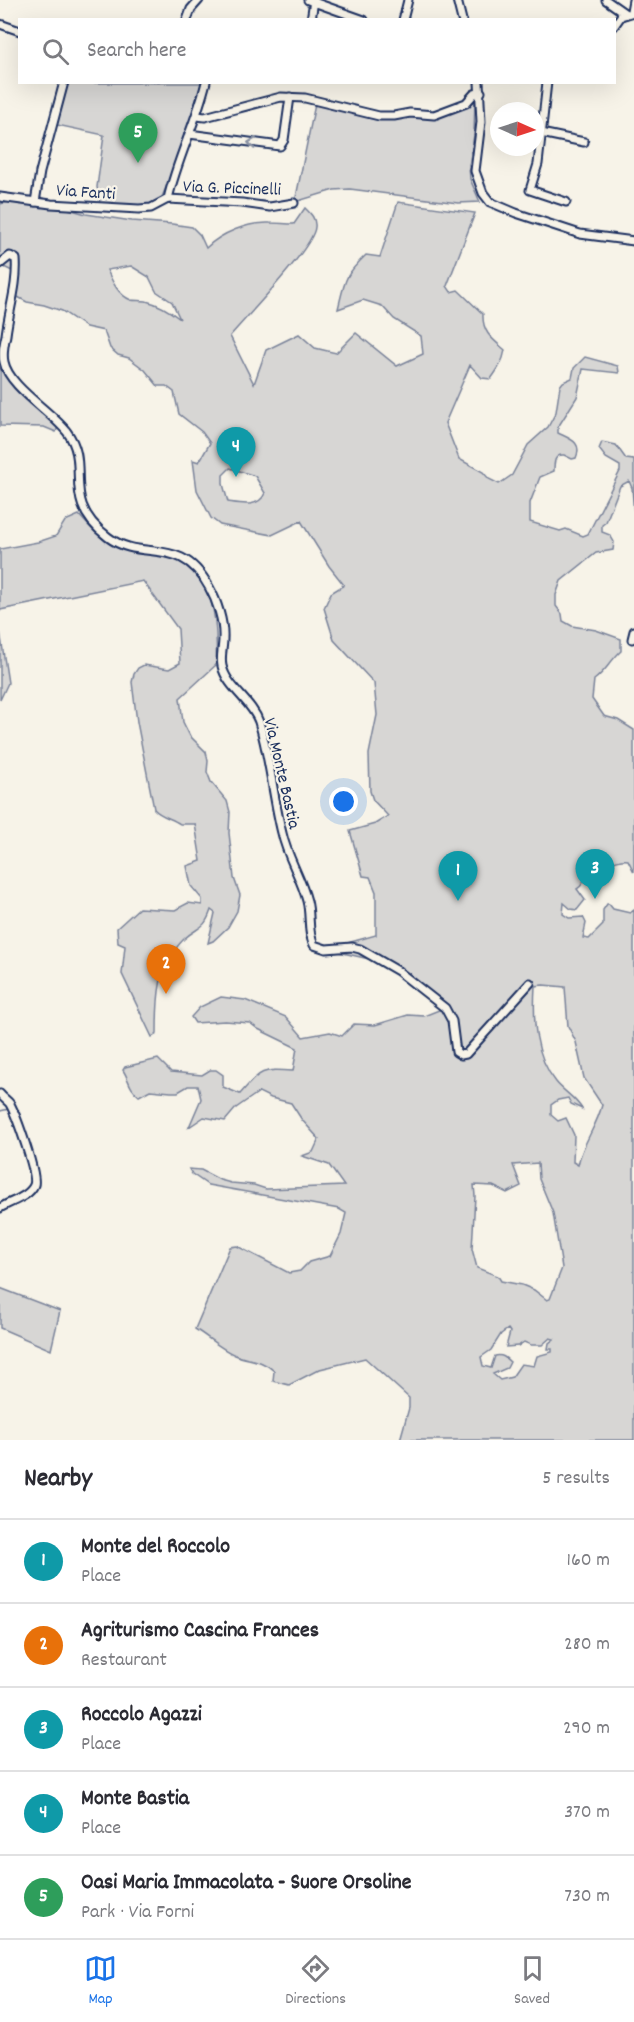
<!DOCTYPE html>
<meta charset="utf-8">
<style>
body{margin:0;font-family:Dekko,sans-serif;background:#f2f2f3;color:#2b2b33}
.compass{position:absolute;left:490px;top:102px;width:54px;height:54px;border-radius:50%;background:#fff;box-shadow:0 6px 24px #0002;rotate:93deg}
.you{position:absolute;left:344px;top:802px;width:21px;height:21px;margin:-15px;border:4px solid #fff;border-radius:50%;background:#1a73e8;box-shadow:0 0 0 9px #1a73e833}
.badge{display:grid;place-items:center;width:39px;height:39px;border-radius:50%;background:#1a73e8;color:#fff;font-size:20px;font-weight:700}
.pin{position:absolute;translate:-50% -50px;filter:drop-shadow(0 2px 3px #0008)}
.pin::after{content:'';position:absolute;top:32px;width:21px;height:18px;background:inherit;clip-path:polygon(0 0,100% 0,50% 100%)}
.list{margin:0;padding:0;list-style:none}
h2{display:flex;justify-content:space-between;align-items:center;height:78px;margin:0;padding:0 24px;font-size:26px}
h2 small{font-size:20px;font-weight:400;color:#7c7c81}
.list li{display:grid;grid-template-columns:39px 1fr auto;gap:18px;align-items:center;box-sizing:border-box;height:84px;padding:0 24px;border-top:2px solid #e1e1e2}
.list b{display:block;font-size:22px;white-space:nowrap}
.list p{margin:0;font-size:20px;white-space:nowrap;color:#7c7c81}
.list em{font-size:20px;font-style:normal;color:#7c7c81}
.icon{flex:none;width:33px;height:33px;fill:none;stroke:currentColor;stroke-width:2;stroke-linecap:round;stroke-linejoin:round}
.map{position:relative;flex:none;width:634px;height:1440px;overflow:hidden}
.search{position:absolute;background:#fff;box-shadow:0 6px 24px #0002;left:18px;right:18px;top:18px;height:66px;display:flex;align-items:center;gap:15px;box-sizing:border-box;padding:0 21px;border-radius:0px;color:#7c7c81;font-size:22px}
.sheet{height:498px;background:#fff}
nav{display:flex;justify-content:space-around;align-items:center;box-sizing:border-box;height:84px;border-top:2px solid #e1e1e2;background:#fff;font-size:16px;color:#7c7c81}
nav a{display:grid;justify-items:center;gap:3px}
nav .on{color:#1a73e8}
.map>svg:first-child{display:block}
.green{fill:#d7d6d4;stroke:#798299;stroke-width:1.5;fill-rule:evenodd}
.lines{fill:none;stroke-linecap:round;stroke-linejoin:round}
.stream{stroke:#727c95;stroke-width:1.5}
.street-casing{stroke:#1b2f5e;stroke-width:11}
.street{stroke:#f7f3e8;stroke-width:7}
.oneway{stroke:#8991a3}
.labels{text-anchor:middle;stroke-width:4.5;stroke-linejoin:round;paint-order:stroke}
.street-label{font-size:18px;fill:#1b2f5e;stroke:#f7f3e8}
</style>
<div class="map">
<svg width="634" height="1440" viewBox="0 0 634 1440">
<rect width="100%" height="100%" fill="#f7f3e8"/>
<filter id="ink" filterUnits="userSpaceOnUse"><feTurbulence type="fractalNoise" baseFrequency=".0167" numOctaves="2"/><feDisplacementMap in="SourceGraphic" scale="12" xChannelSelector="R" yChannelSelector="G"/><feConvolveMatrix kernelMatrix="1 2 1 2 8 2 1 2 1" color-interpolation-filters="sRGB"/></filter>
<g filter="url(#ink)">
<!-- green -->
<g class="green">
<path d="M66,83H201C196,123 175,164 160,202L151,206L100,203L97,187L104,135L57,125Z"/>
<polygon points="475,96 474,135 469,166 470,179 480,202 458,203 350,189 334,190 295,202 315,104 400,116 431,116"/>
<path d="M9,202L68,209L86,214L132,221L172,224L192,227L200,235L206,248C221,233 248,222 270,223C278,223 286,224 294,224L305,208C310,213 316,218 315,227C314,247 246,317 230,336L254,384L266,350L299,334L315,348L336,353L356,333L397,366L423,354L421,336L394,319L382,306L363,300L338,309C345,280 344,276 366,255L380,257L398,202L475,213L447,286L451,292L458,290L483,314C482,332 492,339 505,350C503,362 498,369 491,379L482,378L470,365L445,423L459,459L483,472L489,479L499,484L512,475L528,445L548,427L556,412L560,386L563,382L572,378L574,368L585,357L618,366L619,373L583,369L577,397L558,427V433C570,439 583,442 576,458L572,459L564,455C554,454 554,463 554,471L540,477L530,503V522L560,531L566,529L583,536L588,534L620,471V466L606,458L599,449L602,442L616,445L626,459L634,460V515L632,488L629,481L620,486L606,522L602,525V532L610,535L614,542L613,550L596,553L561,581L556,595V606L562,614L563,621L572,626L596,630L621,639V651C611,660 605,672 594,680L592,699L604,716L618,720L634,730V872L628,860C616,858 596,870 587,878C582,882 583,886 577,889L585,900L577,910L571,909L564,903L563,914L569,918L583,917L586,923L583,938L589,939L603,925V910L607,904H609L613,909L630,913L634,910V1440H400L409,1408V1398L365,1358L320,1369L289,1385L273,1381L274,1371C262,1359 249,1361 235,1355C221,1349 208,1337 195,1329L230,1247L237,1246L289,1273L300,1271L309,1262L330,1256L341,1234L346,1213L339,1209L208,1185L192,1174L189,1169L201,1170L220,1180L231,1183L254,1185L266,1189L344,1186L329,1165L302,1156L313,1152L319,1139L302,1120L291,1103L271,1098L259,1092L236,1108L225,1121L204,1117L189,1127L201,1099L198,1086H188L178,1092H171L150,1090L139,1096C128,1087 130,1081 123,1070L125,1067L158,1059L171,1072L202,1075L210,1070H216L223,1075V1087L240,1094C261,1070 261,1069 293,1071L297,1048L258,1029L250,1023L225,1021L195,1023L191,1017L200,1007L221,997L245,1000L286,1017L303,1037L330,1032L342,1036L354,1024L375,1025L408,1015L424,1016L444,1008L408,974L369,959L330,950L333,947L376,935V892L370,877L363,876L350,831L375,824L388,816L373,800L370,791L369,754L377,715L374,683L334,640L324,608L331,593L344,585L329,566L301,521L272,535L220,525L211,518L197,490L193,460L199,462L210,443L202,432L179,414L174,392L166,386H158L145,370L129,358L118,355L110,348L104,331L86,327L62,311L44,305L27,302L14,295L16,273L0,265V204ZM131,266L149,277L156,291L172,302L180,319C170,311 159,304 146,301C141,300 135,301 131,300C118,295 112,281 107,270ZM230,468L255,476L265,493C259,508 242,504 228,502L223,484V475ZM543,985L565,987L568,1026L576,1042L584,1078L602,1105C597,1126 582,1144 578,1165L573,1162L574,1135L566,1118L558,1121L551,1115V1105L558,1100L568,1098L571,1104L582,1109C575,1097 564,1092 556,1082C534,1055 533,1019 535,986ZM538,1163L539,1179L553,1213L562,1268L550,1299L547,1300L534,1290L522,1285L501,1281L498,1276L477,1268L472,1249L475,1196L474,1185L493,1186L507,1193L521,1186L513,1165ZM508,1329L510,1332L506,1347L518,1346L524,1342L531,1345H542L550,1338L554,1339L549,1343L548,1349H552V1352L537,1356L534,1366L521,1364L512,1377L500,1380L493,1374L507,1368L510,1362C506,1358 502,1354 495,1356L491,1368L483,1366L481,1357L491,1350L501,1334Z"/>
<polygon points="4,365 25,388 60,421 56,432 44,427 0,426 0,369"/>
<path d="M79,515C89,526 100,539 114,546C118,548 122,547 127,548C141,549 155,553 168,556C216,570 218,624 216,665L180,698L183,722L190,736L206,752L208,761L207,772L211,782L227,801L230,812L229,833L234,878L240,895L237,911L228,927L213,941L208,943L215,913L211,910C204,931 198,926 184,939C157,966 157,998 157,1034L152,1037L122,974L125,946L118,943L117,928L139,908L175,910L188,903L202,905V899L191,886L187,866L201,861L195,824H180C172,818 161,817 154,809L137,722L132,682L134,674L138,668L144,665L169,669L180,663L178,629L143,581L0,610V549L38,542L56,536L65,521Z"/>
<polygon points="0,631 8,683 0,700"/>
<polygon points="0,1288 60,1311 51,1350 0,1328"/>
</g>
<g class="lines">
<!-- stream -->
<polyline class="stream" points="0,1111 9,1109"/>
<!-- street casing -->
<g class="street-casing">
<g id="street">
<polyline points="308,0 364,20"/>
<polyline points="457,0 462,20"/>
<polyline points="606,0 626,14"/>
<polyline points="631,11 633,0"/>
<polyline points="187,20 191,9 199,0"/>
<polyline points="311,20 314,0"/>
<polyline points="403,20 408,0"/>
<polyline points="0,24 20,31"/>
<polyline points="614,26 621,16 634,12"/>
<polyline points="479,82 481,122 475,171 483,193 490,202 516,213 580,234 634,241"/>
<polyline points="547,82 538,164 530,190 566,202"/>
<polyline points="197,116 205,117 281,97 305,98 379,116 394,116 410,113 434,115 466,103 474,94 481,92"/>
<polyline points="541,133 584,142"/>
<polyline points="189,134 280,146 284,140 290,97"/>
<polyline points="0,197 51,204 139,209 151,208 168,199"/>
<polyline points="168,199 242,203 270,207 294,203"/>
<path d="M168,199C177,159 196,123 206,82"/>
<polyline points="35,202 40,172 64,82"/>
<path d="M0,264L10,256L16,259C18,284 9,310 6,335C4,344 2,353 4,362C9,387 51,411 67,432C93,467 58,499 108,537C142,563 181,534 209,587C217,601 224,622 223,639C223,648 220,657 222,666C227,688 252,701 259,722C270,758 273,797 282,833C287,857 301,877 307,901C311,915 307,932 314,945L326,949L352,947L360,949L398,971L445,1008L452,1021L456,1052L461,1055L466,1054L474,1045L530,983"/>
<polyline points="632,639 634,631"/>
<path d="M0,1094C3,1098 8,1101 10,1104C16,1115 38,1175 34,1185C29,1197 11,1201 0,1208"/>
</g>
</g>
<!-- street -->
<use href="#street" class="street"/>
</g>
<!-- one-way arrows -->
<defs><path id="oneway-chevron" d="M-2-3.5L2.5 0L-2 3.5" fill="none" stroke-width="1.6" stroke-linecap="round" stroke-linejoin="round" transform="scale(1.5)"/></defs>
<use class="oneway" href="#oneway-chevron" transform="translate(252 143) rotate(-173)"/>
</g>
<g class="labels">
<!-- street labels -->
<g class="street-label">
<text transform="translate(232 187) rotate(2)" y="6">Via G. Piccinelli</text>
<text transform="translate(86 191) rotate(4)" y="6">Via Fanti</text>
<text transform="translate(283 773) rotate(77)" y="6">Via Monte Bastia</text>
</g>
</g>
</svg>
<svg class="compass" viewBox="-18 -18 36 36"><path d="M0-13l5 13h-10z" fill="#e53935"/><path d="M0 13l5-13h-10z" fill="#7c7c81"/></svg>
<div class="you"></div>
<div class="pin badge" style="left:458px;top:901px;background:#0f9aa8">1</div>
<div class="pin badge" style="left:166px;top:994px;background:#e8710a">2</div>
<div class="pin badge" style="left:595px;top:899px;background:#0f9aa8">3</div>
<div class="pin badge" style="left:236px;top:477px;background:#0f9aa8">4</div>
<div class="pin badge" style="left:138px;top:163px;background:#2e9e5b">5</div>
<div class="search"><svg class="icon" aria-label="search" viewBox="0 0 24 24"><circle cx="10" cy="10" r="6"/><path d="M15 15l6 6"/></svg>Search here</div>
</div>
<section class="sheet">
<h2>Nearby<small>5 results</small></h2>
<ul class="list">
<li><span class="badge" style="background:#0f9aa8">1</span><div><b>Monte del Roccolo</b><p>Place</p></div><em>160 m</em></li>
<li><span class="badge" style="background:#e8710a">2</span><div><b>Agriturismo Cascina Frances</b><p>Restaurant</p></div><em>280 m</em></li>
<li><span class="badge" style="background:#0f9aa8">3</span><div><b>Roccolo Agazzi</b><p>Place</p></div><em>290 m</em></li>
<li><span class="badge" style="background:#0f9aa8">4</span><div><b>Monte Bastia</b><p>Place</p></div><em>370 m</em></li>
<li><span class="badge" style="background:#2e9e5b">5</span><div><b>Oasi Maria Immacolata - Suore Orsoline</b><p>Park · Via Forni</p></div><em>730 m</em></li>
</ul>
</section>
<nav>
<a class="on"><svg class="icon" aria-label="map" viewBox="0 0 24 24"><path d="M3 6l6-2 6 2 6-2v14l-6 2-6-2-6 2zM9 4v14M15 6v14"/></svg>Map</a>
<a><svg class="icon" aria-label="directions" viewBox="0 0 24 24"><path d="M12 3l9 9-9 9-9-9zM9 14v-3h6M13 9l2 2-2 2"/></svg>Directions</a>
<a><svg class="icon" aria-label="saved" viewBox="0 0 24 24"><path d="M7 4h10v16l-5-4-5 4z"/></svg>Saved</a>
</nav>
